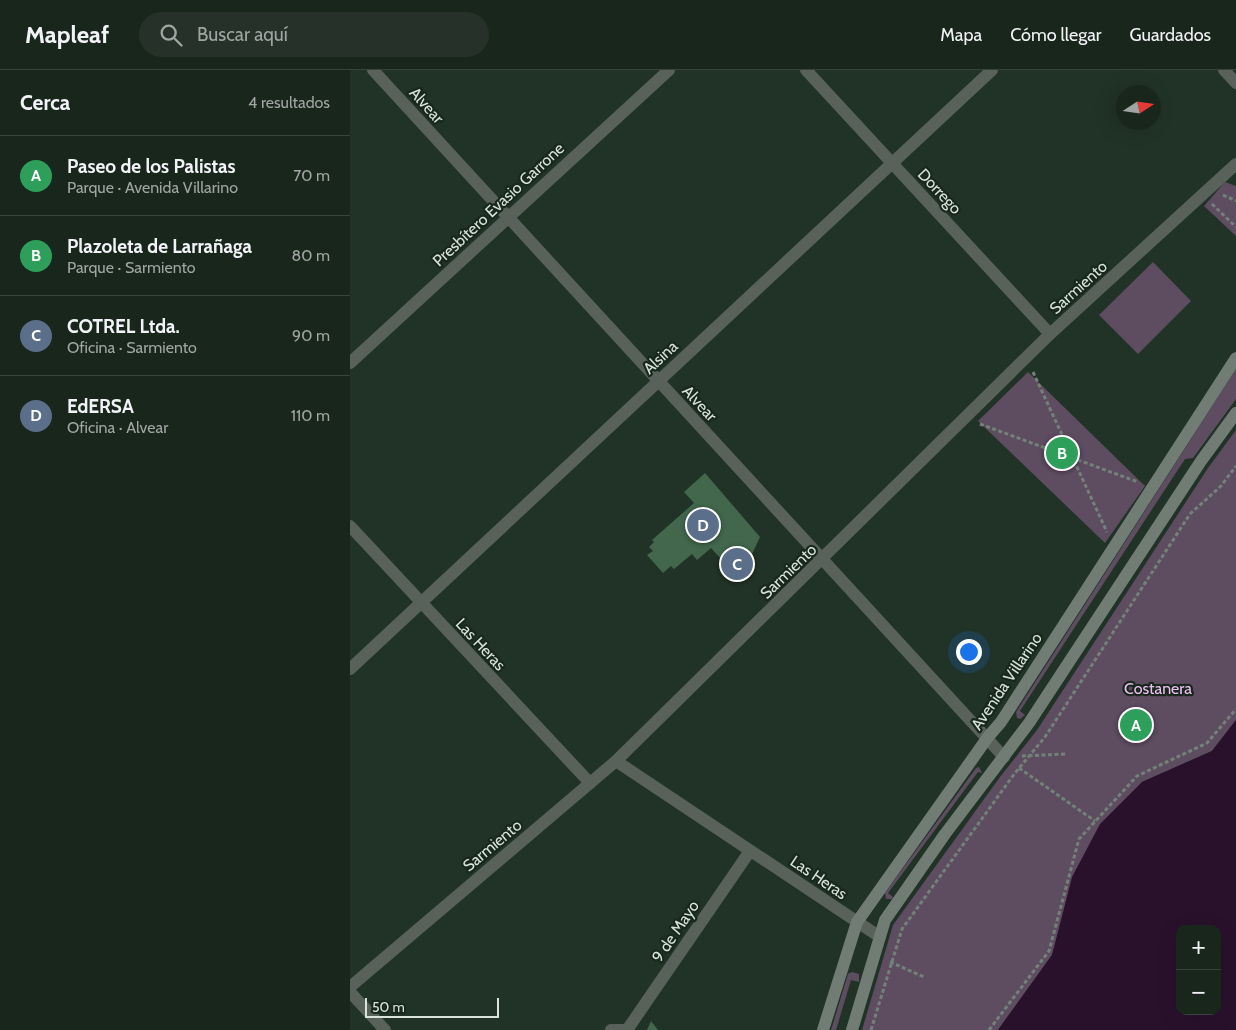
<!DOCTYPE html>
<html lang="es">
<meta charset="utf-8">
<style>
body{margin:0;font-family:Cabin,sans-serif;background:#263229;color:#f1f3f6}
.controls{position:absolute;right:15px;bottom:15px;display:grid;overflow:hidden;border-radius:10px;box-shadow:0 5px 20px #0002}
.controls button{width:45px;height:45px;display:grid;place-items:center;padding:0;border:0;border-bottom:1px solid #37433b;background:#19261c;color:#f1f3f6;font:25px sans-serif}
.compass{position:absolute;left:766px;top:15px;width:45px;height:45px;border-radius:50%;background:#19261c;box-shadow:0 5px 20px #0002;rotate:78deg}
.scale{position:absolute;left:15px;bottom:12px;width:134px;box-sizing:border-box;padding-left:5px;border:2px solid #d8e3db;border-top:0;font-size:14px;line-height:18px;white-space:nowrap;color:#d8e3db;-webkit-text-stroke:4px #18281c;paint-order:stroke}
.you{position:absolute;left:618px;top:581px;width:18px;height:18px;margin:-12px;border:4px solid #fff;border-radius:50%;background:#1a73e8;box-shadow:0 0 0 8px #1a73e833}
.badge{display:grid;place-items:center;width:32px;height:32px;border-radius:50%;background:#db2777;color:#fff;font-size:16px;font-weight:700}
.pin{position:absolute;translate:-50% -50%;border:2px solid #fff;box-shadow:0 1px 5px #0006}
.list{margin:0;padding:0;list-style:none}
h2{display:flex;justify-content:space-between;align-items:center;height:65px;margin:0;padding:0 20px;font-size:21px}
h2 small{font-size:16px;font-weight:400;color:#9fa5a3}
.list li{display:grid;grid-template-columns:32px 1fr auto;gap:15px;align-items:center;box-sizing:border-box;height:80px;padding:0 20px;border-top:1px solid #37433b}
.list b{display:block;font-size:19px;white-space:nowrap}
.list p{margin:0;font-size:16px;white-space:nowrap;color:#9fa5a3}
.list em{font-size:16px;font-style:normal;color:#9fa5a3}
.icon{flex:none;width:28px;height:28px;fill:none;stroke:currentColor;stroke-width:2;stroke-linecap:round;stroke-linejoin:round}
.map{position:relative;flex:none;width:886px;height:960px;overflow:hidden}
header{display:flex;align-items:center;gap:30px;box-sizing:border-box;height:70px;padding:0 25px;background:#19261c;border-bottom:1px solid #37433b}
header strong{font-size:24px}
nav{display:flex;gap:28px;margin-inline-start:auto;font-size:18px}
.search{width:350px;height:45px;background:#263229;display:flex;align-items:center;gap:12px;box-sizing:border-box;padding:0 18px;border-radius:28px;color:#9fa5a3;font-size:19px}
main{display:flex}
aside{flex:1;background:#19261c}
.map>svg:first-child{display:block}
.green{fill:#5e4c60}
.water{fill:#29112c;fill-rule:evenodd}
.building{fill:#42674d}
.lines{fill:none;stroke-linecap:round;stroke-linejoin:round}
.path{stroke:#738278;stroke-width:3;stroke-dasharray:4 2.5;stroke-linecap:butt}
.minor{stroke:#59615b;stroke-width:12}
.secondary{stroke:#717d74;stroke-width:12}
.labels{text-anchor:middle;stroke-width:4.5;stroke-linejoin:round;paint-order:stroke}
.street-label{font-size:16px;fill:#d8e3db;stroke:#18281c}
.park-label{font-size:16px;fill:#eebef5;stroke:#18281c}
</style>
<header>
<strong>Mapleaf</strong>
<div class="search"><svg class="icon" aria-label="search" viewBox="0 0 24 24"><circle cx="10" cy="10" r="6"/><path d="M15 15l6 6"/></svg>Buscar aquí</div>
<nav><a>Mapa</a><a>Cómo llegar</a><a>Guardados</a></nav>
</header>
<main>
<aside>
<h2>Cerca<small>4 resultados</small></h2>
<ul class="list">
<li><span class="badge" style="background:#2e9e5b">A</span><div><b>Paseo de los Palistas</b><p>Parque · Avenida Villarino</p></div><em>70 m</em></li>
<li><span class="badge" style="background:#2e9e5b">B</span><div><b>Plazoleta de Larrañaga</b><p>Parque · Sarmiento</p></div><em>80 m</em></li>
<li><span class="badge" style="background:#5c6f8a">C</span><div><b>COTREL Ltda.</b><p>Oficina · Sarmiento</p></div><em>90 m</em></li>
<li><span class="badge" style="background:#5c6f8a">D</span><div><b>EdERSA</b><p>Oficina · Alvear</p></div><em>110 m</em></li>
</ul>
</aside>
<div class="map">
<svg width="886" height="960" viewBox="0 0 886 960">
<rect width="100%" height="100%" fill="#213226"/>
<!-- green -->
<g class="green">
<polygon points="875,112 886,116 886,166 854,136"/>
<polygon points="803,192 841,231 788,284 749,245"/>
<polygon points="886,299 886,329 843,388 835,389 670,641 675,645 670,649 667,648 666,642"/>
<polygon points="678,302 795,416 755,473 628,351"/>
<polygon points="886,360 886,650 862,681 792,712 713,846 702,885 648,960 512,960 543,855 650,707 687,660 858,398"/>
<polygon points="629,697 632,703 628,702 538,823 543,827 542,829 536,829 535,823 626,698"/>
<polygon points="502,902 509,904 509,912 501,910 486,960 481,960 498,904"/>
</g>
<!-- water -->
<path class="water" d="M886,650V960H648L702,885L722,807L750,754L792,712L862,681ZM830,859H867V941H830Z"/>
<!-- building -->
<g class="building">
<polygon points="355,403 410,467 390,510 361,478 347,490 342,484 324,499 321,496 313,503 297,485 303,481 299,477 304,472 302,470 344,433 334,422"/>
<polygon points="301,951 308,960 297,960"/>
</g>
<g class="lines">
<!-- path -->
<g class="path">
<polyline points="873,125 886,131"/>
<polyline points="862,134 886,157"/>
<polyline points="683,302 757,462"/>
<polyline points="630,354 788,412"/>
<polyline points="672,686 716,684"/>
<polyline points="669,698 745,751"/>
<polyline points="540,892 574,907"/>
<polyline points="521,960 552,859 665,703 695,667 840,444 871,416 886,396"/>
<polyline points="639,960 699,881 729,769 787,706 857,673 886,639"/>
</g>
<!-- minor -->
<g class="minor">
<polyline points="23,0 654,687"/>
<polyline points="456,0 700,264"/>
<polyline points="874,0 886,13"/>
<polyline points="0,293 319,0"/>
<polyline points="0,456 240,713"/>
<polyline points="0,599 642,0"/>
<polyline points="266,691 530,867"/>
<polyline points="0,917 266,691 700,264 886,94"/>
<polyline points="0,922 35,960"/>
<polyline points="261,960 273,960"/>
<polyline points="277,960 400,781"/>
</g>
<!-- secondary -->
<g class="secondary">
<polyline points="473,960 507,852 638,667 651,652 886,288"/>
<polyline points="502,960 535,850 595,764 679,653 851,391 886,343"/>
</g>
</g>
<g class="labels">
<!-- street labels -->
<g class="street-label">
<text transform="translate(77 35) rotate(48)" y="6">Alvear</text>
<text transform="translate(590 121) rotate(47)" y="6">Dorrego</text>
<text transform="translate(148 134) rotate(-43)" y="6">Presbítero Evasio Garrone</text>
<text transform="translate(728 217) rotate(-42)" y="6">Sarmiento</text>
<text transform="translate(310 287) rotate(-43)" y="6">Alsina</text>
<text transform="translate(350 333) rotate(47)" y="6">Alvear</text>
<text transform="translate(438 501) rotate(-44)" y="6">Sarmiento</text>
<text transform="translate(131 574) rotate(47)" y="6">Las Heras</text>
<text transform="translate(656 611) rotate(-56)" y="6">Avenida Villarino</text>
<text transform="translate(142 775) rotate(-40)" y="6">Sarmiento</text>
<text transform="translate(469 807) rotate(34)" y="6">Las Heras</text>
<text transform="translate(325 861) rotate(-56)" y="6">9 de Mayo</text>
</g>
<!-- park labels -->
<g class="park-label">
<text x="808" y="624">Costanera</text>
</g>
</g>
</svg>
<div class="controls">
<button>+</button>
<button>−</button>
</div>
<svg class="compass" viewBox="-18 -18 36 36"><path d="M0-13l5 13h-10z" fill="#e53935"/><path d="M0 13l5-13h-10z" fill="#9fa5a3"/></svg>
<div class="scale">50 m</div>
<div class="you"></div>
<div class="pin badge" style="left:786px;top:655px;background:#2e9e5b">A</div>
<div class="pin badge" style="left:712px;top:383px;background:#2e9e5b">B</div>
<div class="pin badge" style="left:387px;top:494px;background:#5c6f8a">C</div>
<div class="pin badge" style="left:353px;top:455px;background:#5c6f8a">D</div>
</div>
</main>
